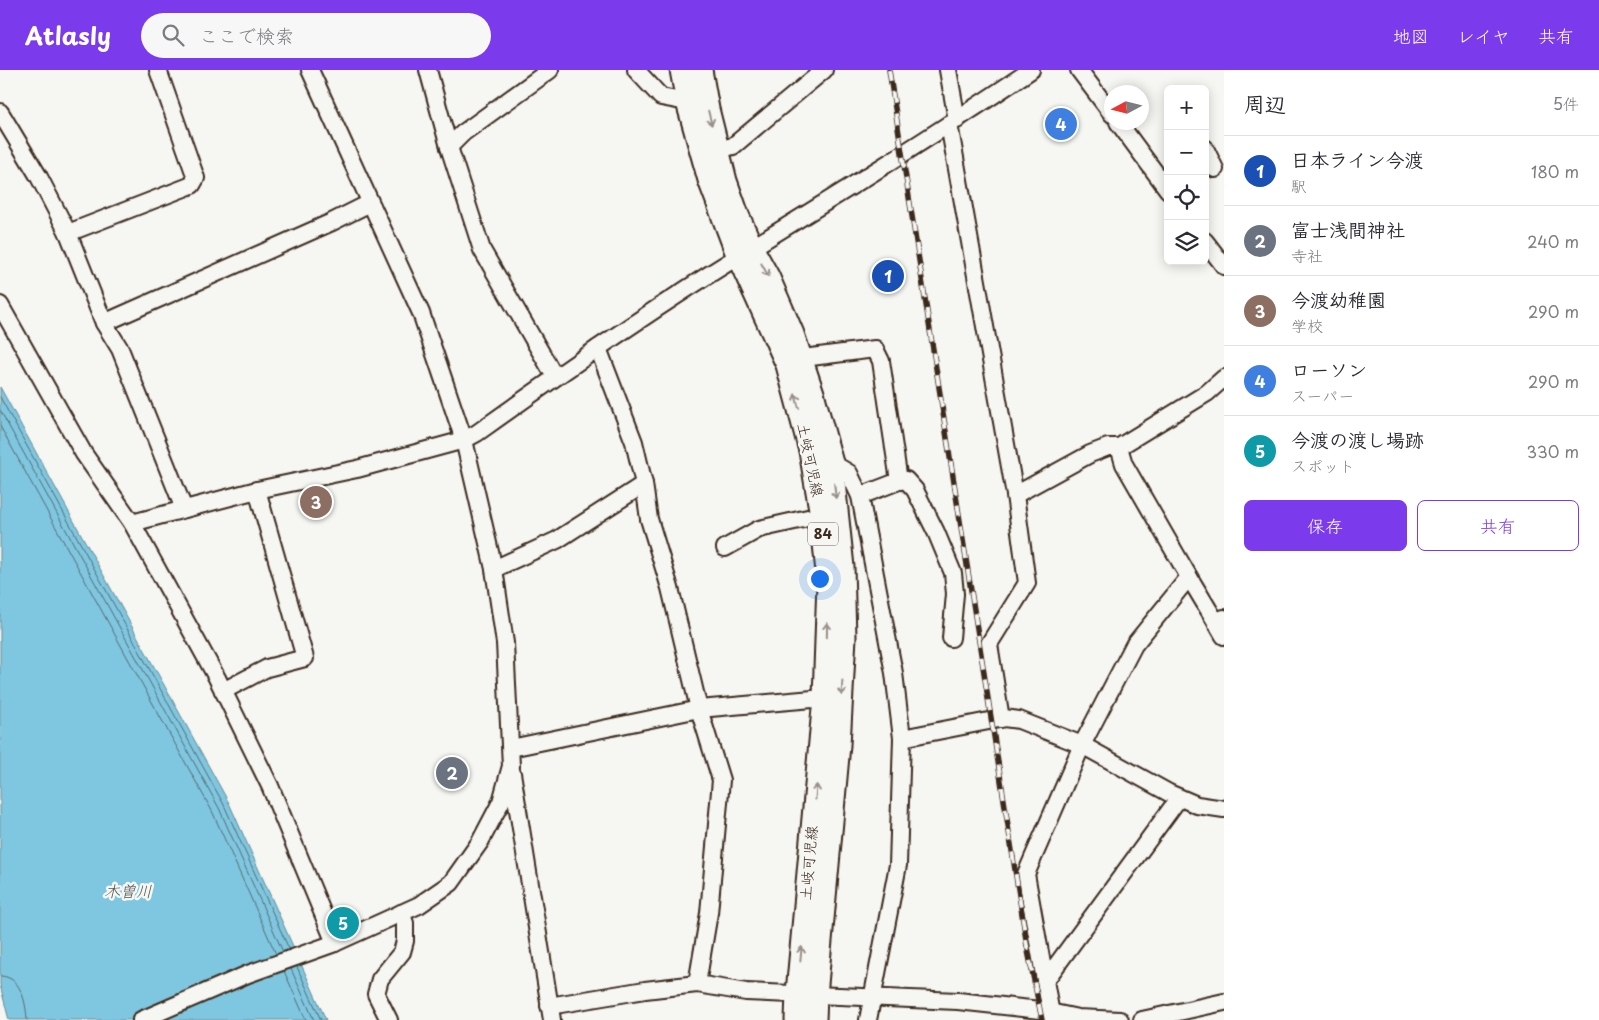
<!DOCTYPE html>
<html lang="ja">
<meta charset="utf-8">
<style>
body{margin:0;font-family:"Playpen Sans","Klee One",sans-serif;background:#f7f7f7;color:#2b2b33}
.controls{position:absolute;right:15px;top:15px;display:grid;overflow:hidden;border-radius:8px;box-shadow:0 2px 12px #0003}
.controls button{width:45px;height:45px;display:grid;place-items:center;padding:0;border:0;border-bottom:1px solid #e1e1e2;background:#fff;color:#2b2b33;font:25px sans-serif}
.compass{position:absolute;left:1104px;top:15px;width:45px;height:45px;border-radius:50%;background:#fff;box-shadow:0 2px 12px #0003;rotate:263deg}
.you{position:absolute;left:819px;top:508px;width:18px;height:18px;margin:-12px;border:4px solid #fff;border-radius:50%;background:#1a73e8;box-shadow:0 0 0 8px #1a73e833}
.badge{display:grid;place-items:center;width:32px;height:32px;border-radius:50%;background:#7c3aed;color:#fff;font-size:16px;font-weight:700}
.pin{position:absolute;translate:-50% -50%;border:2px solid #fff;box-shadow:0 1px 5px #0006}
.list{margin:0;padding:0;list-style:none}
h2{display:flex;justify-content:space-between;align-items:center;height:65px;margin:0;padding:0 20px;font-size:21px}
h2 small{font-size:16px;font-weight:400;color:#7c7c81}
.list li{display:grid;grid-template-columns:32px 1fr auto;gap:15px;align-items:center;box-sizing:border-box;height:70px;padding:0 20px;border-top:1px solid #e1e1e2}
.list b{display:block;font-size:19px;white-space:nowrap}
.list p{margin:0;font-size:16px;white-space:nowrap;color:#7c7c81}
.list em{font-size:16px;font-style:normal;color:#7c7c81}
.actions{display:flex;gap:10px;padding:15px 20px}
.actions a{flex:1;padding:11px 0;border:1px solid #7c3aed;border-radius:8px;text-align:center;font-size:18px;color:#7c3aed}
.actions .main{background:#7c3aed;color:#fff}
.icon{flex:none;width:28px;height:28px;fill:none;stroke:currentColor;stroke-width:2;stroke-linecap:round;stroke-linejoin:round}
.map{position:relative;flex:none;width:1224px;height:950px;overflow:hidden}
header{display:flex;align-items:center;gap:30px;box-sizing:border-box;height:70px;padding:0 25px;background:#7c3aed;color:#fff}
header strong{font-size:24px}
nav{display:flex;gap:28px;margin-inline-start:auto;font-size:18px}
.search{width:350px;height:45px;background:#f7f7f7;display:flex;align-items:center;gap:12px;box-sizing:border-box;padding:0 18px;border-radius:28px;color:#7c7c81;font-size:19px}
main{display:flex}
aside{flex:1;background:#fff}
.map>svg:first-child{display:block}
.water{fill:#7fc7e0;stroke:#648892}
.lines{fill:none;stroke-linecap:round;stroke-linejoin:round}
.shore{stroke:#56696c;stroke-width:1}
.minor-casing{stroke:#3b2a1e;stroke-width:20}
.major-casing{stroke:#3b2a1e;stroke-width:25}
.minor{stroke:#f6f6f2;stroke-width:16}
.major{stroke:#f6f6f2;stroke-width:21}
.rail-casing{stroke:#3b2a1e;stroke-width:5.5}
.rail{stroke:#f6f6f2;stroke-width:4;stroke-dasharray:11;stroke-linecap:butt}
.oneway{stroke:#989088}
.labels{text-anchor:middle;stroke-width:5;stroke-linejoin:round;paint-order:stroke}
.shield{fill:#f6f6f2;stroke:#73675e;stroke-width:1}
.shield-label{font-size:14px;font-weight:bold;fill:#3b2a1e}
.street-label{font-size:15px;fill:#3b2a1e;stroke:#f6f6f2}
.water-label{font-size:16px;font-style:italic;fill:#4f5958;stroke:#f6f6f2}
</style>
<header>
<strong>Atlasly</strong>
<div class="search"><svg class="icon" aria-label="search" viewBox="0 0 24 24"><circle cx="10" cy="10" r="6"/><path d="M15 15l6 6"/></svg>ここで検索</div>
<nav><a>地図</a><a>レイヤ</a><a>共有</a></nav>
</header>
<main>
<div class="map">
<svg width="1224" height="950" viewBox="0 0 1224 950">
<rect width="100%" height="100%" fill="#f6f6f2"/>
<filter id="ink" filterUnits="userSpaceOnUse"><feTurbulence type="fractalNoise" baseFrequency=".02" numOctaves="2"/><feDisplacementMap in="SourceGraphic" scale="10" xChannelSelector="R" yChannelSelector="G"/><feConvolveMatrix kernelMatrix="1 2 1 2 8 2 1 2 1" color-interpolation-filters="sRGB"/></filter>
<g filter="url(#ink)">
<!-- water -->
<polygon class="water" points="0,317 229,733 326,950 9,950 0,915"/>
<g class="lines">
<!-- shore -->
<g class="shore">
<polyline points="0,327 224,735 289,879"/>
<polyline points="0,340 219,738 283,882"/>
<polyline points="0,356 212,741 276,884"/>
<polyline points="297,897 321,950"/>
<polyline points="291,899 314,950"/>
<polyline points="284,901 306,950"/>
<path d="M0,906C21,906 26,932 27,950"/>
</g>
<!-- minor casing -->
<g class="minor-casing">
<g id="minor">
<polyline points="428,0 449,77 482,180 555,307"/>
<polyline points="636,0 661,27 687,32"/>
<polyline points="948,0 957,50"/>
<polyline points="1079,0 1112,44"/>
<polyline points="0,42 39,107 68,163 104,253 120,279 184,439"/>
<polyline points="1118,52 1168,120"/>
<polyline points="949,54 1015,425 1027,513 989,574 1001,649"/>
<polyline points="449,77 463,63 550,0"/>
<polyline points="1205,78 1215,99"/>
<polyline points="718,80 733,76 824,0"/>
<polyline points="68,163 192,115 196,108 158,0"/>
<polyline points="1205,171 1224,196"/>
<polyline points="0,235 84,384 132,453 217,608 270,716 335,873"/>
<polyline points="104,253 332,152 370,133"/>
<polyline points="598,278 634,372 644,414 649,449 670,518 699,639 721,710 709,843 697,914"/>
<polyline points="803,292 811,287 875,279 881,291 899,411"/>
<polyline points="832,393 849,403 860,426 894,603 902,668 898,795 868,950"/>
<polyline points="1015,425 1090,384 1108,377 1119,377 1207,323 1224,308"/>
<polyline points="860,426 899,411 906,410 915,420 936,462 953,503 955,524 951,568"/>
<path d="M132,453L257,420L357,399L464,370L477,363C562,302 648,242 737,187C836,126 935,65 1031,0"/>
<polyline points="725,478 759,459 821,445"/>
<polyline points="494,499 557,470 644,414"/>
<polyline points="1189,507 1216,552"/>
<polyline points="1224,548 1216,552 1224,566"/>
<polyline points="223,621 267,598 305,588 257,420"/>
<polyline points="902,668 1004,648 1019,650 1082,675 1169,723 1197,735 1224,739"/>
<polyline points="511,678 699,639 824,628"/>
<polyline points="512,703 552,950"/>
<polyline points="1045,911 1179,728"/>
<polyline points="549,936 645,920 697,914 746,922 958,931 1040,940 1078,948 1120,950"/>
<polyline points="141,950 248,904 335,873 419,835 451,813 480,772 501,732 511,696 505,573 494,499 464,370 421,243 310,0"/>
<polyline points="389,950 376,924 380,909 402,882 405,871 405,853 401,843"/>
<polyline points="1052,950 1026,804 1082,675 1134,575 1189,507 1124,394 1119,377"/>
<polyline points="1142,950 1224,932"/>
</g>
</g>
<!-- major casing -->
<g class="major-casing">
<g id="major">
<polyline points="681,0 687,32 709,110 738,187 787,295 810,381 821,445 828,512 824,628 797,923 796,950"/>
<polyline points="701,0 708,39 726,111 738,145 753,179 768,206 793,264 813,323 832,393 843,497 845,567 839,675 816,925 815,950"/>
</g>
</g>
<!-- minor -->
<use href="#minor" class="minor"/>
<!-- major -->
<use href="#major" class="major"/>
<!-- rail casing -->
<g class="rail-casing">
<polyline id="rail" points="889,0 1027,876 1042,950"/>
</g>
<!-- rail -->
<use href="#rail" class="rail"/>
</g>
<!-- one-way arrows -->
<defs><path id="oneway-shaft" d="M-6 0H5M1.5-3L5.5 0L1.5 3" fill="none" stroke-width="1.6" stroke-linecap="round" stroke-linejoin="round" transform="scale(1.25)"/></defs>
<g class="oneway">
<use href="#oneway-shaft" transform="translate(710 48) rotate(76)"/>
<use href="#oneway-shaft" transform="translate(765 200) rotate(61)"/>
<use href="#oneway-shaft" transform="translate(797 331) rotate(-105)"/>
<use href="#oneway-shaft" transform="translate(835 421) rotate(84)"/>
<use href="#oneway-shaft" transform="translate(827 560) rotate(-89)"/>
<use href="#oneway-shaft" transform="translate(842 618) rotate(93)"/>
<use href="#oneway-shaft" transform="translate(816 722) rotate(-85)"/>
<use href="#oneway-shaft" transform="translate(801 884) rotate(-85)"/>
</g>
</g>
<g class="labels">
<!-- shield labels -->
<rect class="shield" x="808" y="452.5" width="30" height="23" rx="4"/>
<g class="shield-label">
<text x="823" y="469">84</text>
</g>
<!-- street labels -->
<g class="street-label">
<text transform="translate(810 390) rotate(78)" y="5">土岐可児線</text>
<text transform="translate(809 793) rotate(-85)" y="5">土岐可児線</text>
</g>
<!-- water labels -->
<g class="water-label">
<text x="128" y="827">木曽川</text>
</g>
</g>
</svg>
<div class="controls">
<button>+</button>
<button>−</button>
<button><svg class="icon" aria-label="locate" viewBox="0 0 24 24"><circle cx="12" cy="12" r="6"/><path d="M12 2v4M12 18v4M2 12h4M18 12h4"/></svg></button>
<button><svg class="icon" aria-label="layers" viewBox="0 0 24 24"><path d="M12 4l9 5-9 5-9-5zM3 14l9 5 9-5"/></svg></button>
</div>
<svg class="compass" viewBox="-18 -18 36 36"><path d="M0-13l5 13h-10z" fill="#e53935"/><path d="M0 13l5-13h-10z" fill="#7c7c81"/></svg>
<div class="you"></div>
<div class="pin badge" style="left:888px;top:206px;background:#1a4fb4">1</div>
<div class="pin badge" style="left:452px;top:703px;background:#6b7280">2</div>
<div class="pin badge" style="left:316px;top:432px;background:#8d6e63">3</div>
<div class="pin badge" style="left:1061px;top:54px;background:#3f7fe0">4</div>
<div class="pin badge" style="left:343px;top:853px;background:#0f9aa8">5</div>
</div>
<aside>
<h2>周辺<small>5件</small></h2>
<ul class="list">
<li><span class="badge" style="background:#1a4fb4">1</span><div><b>日本ライン今渡</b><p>駅</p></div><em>180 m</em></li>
<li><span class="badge" style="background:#6b7280">2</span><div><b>富士浅間神社</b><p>寺社</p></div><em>240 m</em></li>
<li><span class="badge" style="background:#8d6e63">3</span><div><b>今渡幼稚園</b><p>学校</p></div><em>290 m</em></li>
<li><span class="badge" style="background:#3f7fe0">4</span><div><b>ローソン</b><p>スーパー</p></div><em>290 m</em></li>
<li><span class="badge" style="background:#0f9aa8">5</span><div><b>今渡の渡し場跡</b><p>スポット</p></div><em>330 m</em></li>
</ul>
<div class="actions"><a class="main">保存</a><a>共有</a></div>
</aside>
</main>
